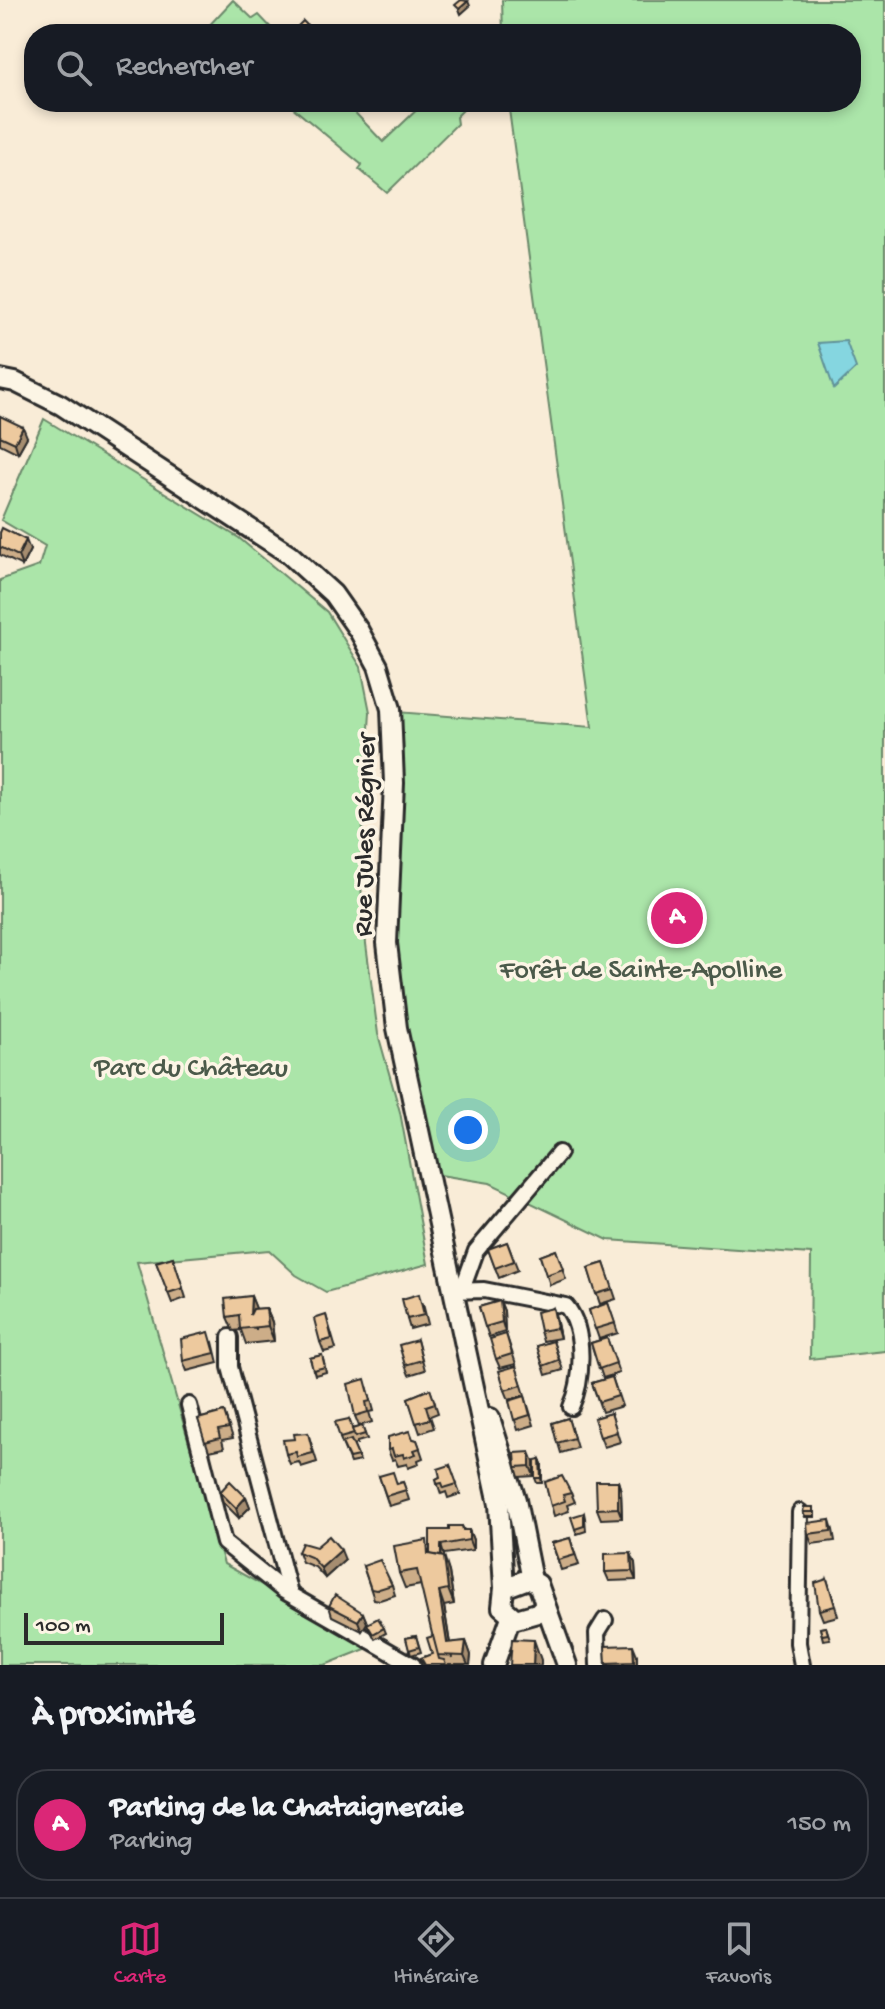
<!DOCTYPE html>
<html lang="fr">
<meta charset="utf-8">
<style>
body{margin:0;font-family:"Gochi Hand",sans-serif;background:#242831;color:#f1f3f6}
.scale{position:absolute;left:24px;bottom:20px;width:200px;box-sizing:border-box;padding-left:8px;border:4px solid #2b2b2b;border-top:0;font-size:22px;line-height:28px;white-space:nowrap;color:#2b2b2b;-webkit-text-stroke:6px #fcf5e5;paint-order:stroke}
.you{position:absolute;left:468px;top:1130px;width:28px;height:28px;margin:-20px;border:6px solid #fff;border-radius:50%;background:#1a73e8;box-shadow:0 0 0 12px #1a73e833}
.badge{display:grid;place-items:center;width:52px;height:52px;border-radius:50%;background:#db2777;color:#fff;font-size:26px;font-weight:700}
.pin{position:absolute;translate:-50% -50%;border:4px solid #fff;box-shadow:0 2px 8px #0006}
.list{margin:0;padding:0;list-style:none}
h2{display:flex;justify-content:space-between;align-items:center;height:104px;margin:0;padding:0 32px;font-size:34px}
h2 small{font-size:26px;font-weight:400;color:#9ea1a6}
.list li{display:grid;grid-template-columns:52px 1fr auto;gap:24px;align-items:center;box-sizing:border-box;height:112px;margin:0 16px 16px;padding:0 16px;border:2px solid #363941;border-radius:32px}
.list b{display:block;font-size:30px;white-space:nowrap}
.list p{margin:0;font-size:26px;white-space:nowrap;color:#9ea1a6}
.list em{font-size:26px;font-style:normal;color:#9ea1a6}
.icon{flex:none;width:44px;height:44px;fill:none;stroke:currentColor;stroke-width:2;stroke-linecap:round;stroke-linejoin:round}
.map{position:relative;flex:none;width:885px;height:1665px;overflow:hidden}
.search{position:absolute;background:#171b24;box-shadow:0 4px 12px #0003;left:24px;right:24px;top:24px;height:88px;display:flex;align-items:center;gap:20px;box-sizing:border-box;padding:0 28px;border-radius:32px;color:#9ea1a6;font-size:30px}
.sheet{height:232px;background:#171b24}
nav{display:flex;justify-content:space-around;align-items:center;box-sizing:border-box;height:112px;border-top:2px solid #363941;background:#171b24;font-size:22px;color:#9ea1a6}
nav a{display:grid;justify-items:center;gap:4px}
nav .on{color:#db2777}
.map>svg:first-child{display:block}
.green{fill:#abe5a9;stroke:#6b886a;stroke-width:2}
.water{fill:#85d6e0;stroke:#619298;stroke-width:2}
.lines{fill:none;stroke-linecap:round;stroke-linejoin:round}
.minor-casing{stroke:#2b2b2b;stroke-width:20}
.tertiary-casing{stroke:#2b2b2b;stroke-width:24}
.minor{stroke:#fcf5e5;stroke-width:14}
.tertiary{stroke:#fcf5e5;stroke-width:18}
.wall{fill:#ccad88;stroke:#2b2b2b;stroke-width:2}
.shaded-wall{fill:#a68d6f;stroke:#2b2b2b;stroke-width:2}
.building{fill:#edc99e;stroke:#2b2b2b;stroke-width:2}
.labels{text-anchor:middle;stroke-width:7;stroke-linejoin:round;paint-order:stroke}
.street-label{font-size:28px;fill:#2b2b2b;stroke:#fcf5e5}
.park-label{font-size:28px;fill:#4b5a4a;stroke:#fcf5e5}
</style>
<div class="map">
<svg width="885" height="1665" viewBox="0 0 885 1665">
<rect width="100%" height="100%" fill="#f9ecd7"/>
<filter id="ink" filterUnits="userSpaceOnUse"><feTurbulence type="fractalNoise" baseFrequency=".0125" numOctaves="2"/><feDisplacementMap in="SourceGraphic" scale="16" xChannelSelector="R" yChannelSelector="G"/><feConvolveMatrix kernelMatrix="1 2 1 2 8 2 1 2 1" color-interpolation-filters="sRGB"/></filter>
<g filter="url(#ink)">
<!-- green -->
<g class="green">
<polygon points="233,0 253,19 259,15 277,34 202,33"/>
<polygon points="502,0 885,0 885,1351 810,1359 811,1254 608,1240 490,1183 440,1175 437,1166 397,1002 384,711 592,727 508,102 851,102 851,34 503,34"/>
<polygon points="286,102 345,102 383,142 425,102 471,102 456,117 457,124 387,193 359,169 362,165"/>
<polygon points="44,419 239,538 327,612 361,667 370,712 360,874 366,944 378,1034 400,1112 428,1264 326,1292 296,1275 269,1250 137,1262 224,1564 373,1646 325,1665 0,1665 0,580 39,566 45,546 1,520"/>
</g>
<!-- water -->
<polygon class="water" points="846,341 856,368 834,389 818,343"/>
<g class="lines">
<!-- minor casing -->
<g class="minor-casing">
<g id="minor">
<polyline points="462,1290 476,1251 559,1153"/>
<path d="M452,1291L484,1290L566,1306C586,1329 583,1381 571,1407"/>
<polyline points="230,1337 230,1367 290,1594"/>
<polyline points="189,1405 224,1543 284,1591 413,1665"/>
<polyline points="800,1512 798,1643 802,1665"/>
<polyline points="598,1665 597,1633 605,1620"/>
</g>
</g>
<!-- tertiary casing -->
<g class="tertiary-casing">
<g id="tertiary">
<polyline points="0,379 15,382 61,405 289,554 333,594 359,631 378,666 391,709 394,783 387,943 397,1028 499,1504 504,1588 502,1607 516,1619 537,1613 545,1605"/>
<polyline points="490,1418 516,1500 532,1580"/>
<polyline points="504,1588 528,1579 538,1584 567,1665"/>
<polyline points="494,1665 511,1617"/>
</g>
</g>
<!-- minor -->
<use href="#minor" class="minor"/>
<!-- tertiary -->
<use href="#tertiary" class="tertiary"/>
</g>
<!-- wall -->
<g class="wall">
<polygon points="0,416 27,437 18,453 0,444"/>
<polygon points="0,533 30,550 22,566 0,555"/>
<polygon points="507,1242 518,1270 499,1278 488,1249"/>
<polygon points="556,1250 566,1279 550,1285 540,1256"/>
<polygon points="173,1257 186,1298 172,1303 156,1262"/>
<polygon points="604,1263 616,1299 600,1304 588,1268"/>
<polygon points="251,1296 256,1309 266,1308 272,1322 274,1341 246,1344 241,1330 233,1331 227,1317"/>
<polygon points="500,1301 504,1311 505,1332 489,1337 479,1307"/>
<polygon points="608,1303 618,1333 599,1339 589,1310"/>
<polygon points="423,1304 428,1324 410,1329 407,1319"/>
<polygon points="553,1308 556,1318 560,1338 543,1341 540,1331"/>
<polygon points="326,1315 336,1349 324,1352 320,1342"/>
<polygon points="506,1334 516,1364 500,1368 496,1359"/>
<polygon points="607,1338 619,1373 603,1378 591,1343"/>
<polygon points="417,1340 425,1370 409,1375 405,1365"/>
<polygon points="553,1341 563,1370 546,1375 537,1346"/>
<polygon points="213,1342 218,1363 187,1371 183,1361"/>
<polygon points="322,1355 326,1372 315,1375 310,1358"/>
<polygon points="516,1366 525,1395 509,1400 505,1390"/>
<polygon points="612,1377 622,1406 602,1412 592,1383"/>
<polygon points="368,1389 374,1411 369,1412 372,1422 359,1426 355,1416"/>
<polygon points="430,1389 438,1413 430,1416 434,1428 420,1433 408,1398"/>
<polygon points="525,1396 534,1425 518,1430 509,1401"/>
<polygon points="224,1412 233,1438 222,1440 224,1448 209,1451 198,1419"/>
<polygon points="611,1413 620,1442 604,1447 594,1418"/>
<polygon points="568,1418 577,1448 561,1453 552,1423"/>
<polygon points="349,1419 353,1429 362,1426 367,1439 357,1442 357,1444 353,1445 360,1461 350,1463 340,1438"/>
<polygon points="308,1433 317,1462 301,1467 299,1462 290,1464 286,1454 295,1439"/>
<polygon points="413,1439 417,1440 423,1458 418,1460 419,1464 408,1468 407,1464 398,1466 395,1459 392,1460 388,1450"/>
<polygon points="540,1459 542,1464 542,1483 537,1483 535,1478"/>
<polygon points="534,1462 534,1476 519,1477 516,1467"/>
<polygon points="450,1465 460,1494 448,1498 446,1492 441,1494 436,1479 440,1477"/>
<polygon points="379,1476 398,1483 403,1482 409,1500 389,1506"/>
<polygon points="618,1481 621,1491 622,1518 601,1519 597,1509"/>
<polygon points="545,1482 571,1493 575,1502 567,1505 569,1511 554,1516"/>
<polygon points="220,1492 246,1497 250,1507 239,1518 223,1502"/>
<polygon points="803,1512 815,1512 815,1517 805,1517"/>
<polygon points="584,1513 585,1518 586,1531 577,1534 575,1529"/>
<polygon points="830,1520 833,1530 835,1541 812,1544 808,1534"/>
<polygon points="462,1526 464,1530 469,1530 473,1540 473,1550 444,1554 444,1559 449,1572 454,1604 444,1606 450,1643 466,1641 471,1655 470,1665 424,1665 421,1658 432,1654 433,1636 421,1585 405,1588 399,1573 430,1550 449,1530"/>
<polygon points="570,1538 579,1565 561,1570 552,1543"/>
<polygon points="298,1552 345,1560 325,1578 315,1567 302,1562"/>
<polygon points="635,1563 636,1580 609,1581 605,1572"/>
<polygon points="363,1566 392,1585 395,1595 380,1600 374,1599"/>
<polygon points="827,1579 838,1616 823,1620 819,1610"/>
<polygon points="329,1606 363,1613 367,1623 362,1631 332,1616"/>
<polygon points="367,1624 384,1628 386,1633 375,1639"/>
<polygon points="826,1627 830,1639 823,1640 820,1628"/>
<polygon points="416,1636 421,1652 411,1655 406,1638"/>
<polygon points="637,1655 637,1665 607,1665 606,1663"/>
</g>
<!-- shaded-wall -->
<g class="shaded-wall">
<polygon points="468,1 470,6 461,14 459,9"/>
<polygon points="307,25 309,30 305,34 299,34"/>
<polygon points="23,427 27,437 18,453 15,443"/>
<polygon points="26,540 30,550 22,566 18,556"/>
<polygon points="251,1296 257,1311 256,1330 250,1315"/>
<polygon points="500,1301 504,1311 505,1332 502,1322"/>
<polygon points="266,1308 272,1322 274,1341 268,1326"/>
<polygon points="553,1308 556,1318 560,1338 557,1328"/>
<polygon points="530,1452 534,1462 534,1476 530,1466"/>
<polygon points="540,1459 542,1464 542,1483 541,1478"/>
<polygon points="618,1481 621,1491 622,1518 618,1508"/>
<polygon points="246,1497 250,1507 239,1518 236,1508"/>
<polygon points="469,1530 473,1540 473,1550 469,1540"/>
<polygon points="441,1545 449,1572 454,1604 448,1589 441,1559"/>
<polygon points="341,1550 345,1560 325,1578 321,1568"/>
<polygon points="631,1553 635,1563 636,1580 632,1571"/>
<polygon points="439,1591 444,1606 452,1658 447,1643"/>
<polygon points="363,1613 367,1623 362,1631 358,1621"/>
<polygon points="534,1640 541,1660 541,1665 533,1665"/>
<polygon points="466,1641 471,1655 470,1665 468,1665 464,1656"/>
<polygon points="633,1645 637,1655 637,1665 635,1665 634,1662"/>
</g>
<!-- building -->
<g class="building">
<polygon points="461,0 468,1 459,9 455,5"/>
<polygon points="303,21 307,25 299,33 295,29"/>
<polygon points="0,416 23,427 15,443 0,436"/>
<polygon points="2,528 26,540 18,556 0,547 0,533"/>
<polygon points="507,1242 514,1261 495,1268 488,1249"/>
<polygon points="556,1250 563,1269 546,1275 540,1256"/>
<polygon points="173,1257 183,1288 168,1293 156,1262"/>
<polygon points="604,1263 613,1289 596,1294 588,1268"/>
<polygon points="419,1294 424,1315 407,1319 402,1299"/>
<polygon points="251,1296 250,1315 253,1309 266,1308 268,1326 240,1329 239,1315 227,1317 225,1299"/>
<polygon points="500,1301 502,1322 485,1327 479,1307"/>
<polygon points="608,1303 615,1323 595,1329 589,1310"/>
<polygon points="553,1308 557,1328 540,1331 536,1312"/>
<polygon points="326,1315 332,1339 320,1342 314,1319"/>
<polygon points="209,1332 215,1353 183,1361 181,1339"/>
<polygon points="506,1334 512,1354 496,1359 490,1339"/>
<polygon points="607,1338 616,1363 599,1369 591,1343"/>
<polygon points="417,1340 422,1360 405,1365 399,1345"/>
<polygon points="553,1341 559,1360 543,1366 537,1346"/>
<polygon points="322,1355 325,1367 313,1370 310,1358"/>
<polygon points="516,1366 522,1385 505,1390 499,1371"/>
<polygon points="612,1377 618,1396 599,1402 592,1383"/>
<polygon points="365,1379 371,1401 366,1402 368,1412 355,1416 348,1384"/>
<polygon points="430,1389 435,1403 426,1406 430,1419 416,1423 408,1398"/>
<polygon points="525,1396 530,1415 514,1420 509,1401"/>
<polygon points="224,1412 229,1428 218,1430 220,1438 205,1442 198,1419"/>
<polygon points="611,1413 617,1432 600,1437 594,1418"/>
<polygon points="568,1418 574,1438 557,1443 552,1423"/>
<polygon points="349,1419 354,1434 340,1438 335,1422"/>
<polygon points="362,1426 365,1434 355,1437 352,1429"/>
<polygon points="410,1431 413,1439 417,1440 420,1448 414,1450 416,1454 404,1458 403,1454 394,1456 392,1449 388,1450 388,1437"/>
<polygon points="308,1433 313,1453 297,1457 296,1452 286,1454 283,1440 295,1439 294,1434"/>
<polygon points="351,1440 358,1456 349,1458 342,1443"/>
<polygon points="530,1452 530,1466 516,1467 515,1453"/>
<polygon points="540,1459 541,1478 535,1478 535,1460"/>
<polygon points="450,1465 457,1484 444,1488 442,1483 437,1484 436,1479 440,1477 438,1469"/>
<polygon points="393,1472 397,1484 403,1482 406,1490 386,1496 379,1476"/>
<polygon points="562,1476 571,1493 563,1495 565,1501 551,1506 545,1482"/>
<polygon points="230,1481 246,1497 236,1508 220,1492"/>
<polygon points="596,1481 618,1481 618,1508 597,1509"/>
<polygon points="804,1507 813,1507 813,1512 803,1512"/>
<polygon points="584,1513 584,1526 575,1529 571,1517"/>
<polygon points="830,1520 831,1531 808,1534 807,1523"/>
<polygon points="449,1526 462,1526 463,1530 469,1530 469,1540 441,1545 441,1556 430,1554 430,1530 449,1530"/>
<polygon points="329,1536 341,1550 321,1568 311,1557 298,1552 302,1543 316,1547"/>
<polygon points="570,1538 575,1555 558,1560 552,1543"/>
<polygon points="427,1540 428,1554 444,1557 448,1589 439,1591 447,1643 466,1641 464,1656 437,1655 417,1570 399,1573 394,1546"/>
<polygon points="631,1553 632,1571 605,1572 605,1554"/>
<polygon points="380,1560 392,1585 376,1590 371,1589 363,1566"/>
<polygon points="827,1579 835,1606 819,1610 815,1583"/>
<polygon points="335,1595 363,1613 358,1621 329,1606"/>
<polygon points="378,1618 384,1628 373,1634 367,1624"/>
<polygon points="826,1627 828,1634 822,1635 820,1628"/>
<polygon points="416,1636 419,1647 409,1650 406,1638"/>
<polygon points="433,1636 439,1659 444,1660 446,1665 425,1665 421,1658 432,1654 427,1638"/>
<polygon points="512,1639 534,1640 533,1665 510,1665"/>
<polygon points="633,1645 634,1662 606,1663 605,1646"/>
</g>
</g>
<g class="labels">
<!-- street labels -->
<g class="street-label">
<text transform="translate(362 835) rotate(-89)" y="10">Rue Jules Régnier</text>
</g>
<!-- park labels -->
<g class="park-label">
<text x="641" y="977">Forêt de Sainte-Apolline</text>
<text x="191" y="1075">Parc du Château</text>
</g>
</g>
</svg>
<div class="scale">100 m</div>
<div class="you"></div>
<div class="pin badge" style="left:677px;top:918px">A</div>
<div class="search"><svg class="icon" aria-label="search" viewBox="0 0 24 24"><circle cx="10" cy="10" r="6"/><path d="M15 15l6 6"/></svg>Rechercher</div>
</div>
<section class="sheet">
<h2>À proximité<small></small></h2>
<ul class="list">
<li><span class="badge">A</span><div><b>Parking de la Chataigneraie</b><p>Parking</p></div><em>150 m</em></li>
</ul>
</section>
<nav>
<a class="on"><svg class="icon" aria-label="map" viewBox="0 0 24 24"><path d="M3 6l6-2 6 2 6-2v14l-6 2-6-2-6 2zM9 4v14M15 6v14"/></svg>Carte</a>
<a><svg class="icon" aria-label="directions" viewBox="0 0 24 24"><path d="M12 3l9 9-9 9-9-9zM9 14v-3h6M13 9l2 2-2 2"/></svg>Itinéraire</a>
<a><svg class="icon" aria-label="saved" viewBox="0 0 24 24"><path d="M7 4h10v16l-5-4-5 4z"/></svg>Favoris</a>
</nav>
